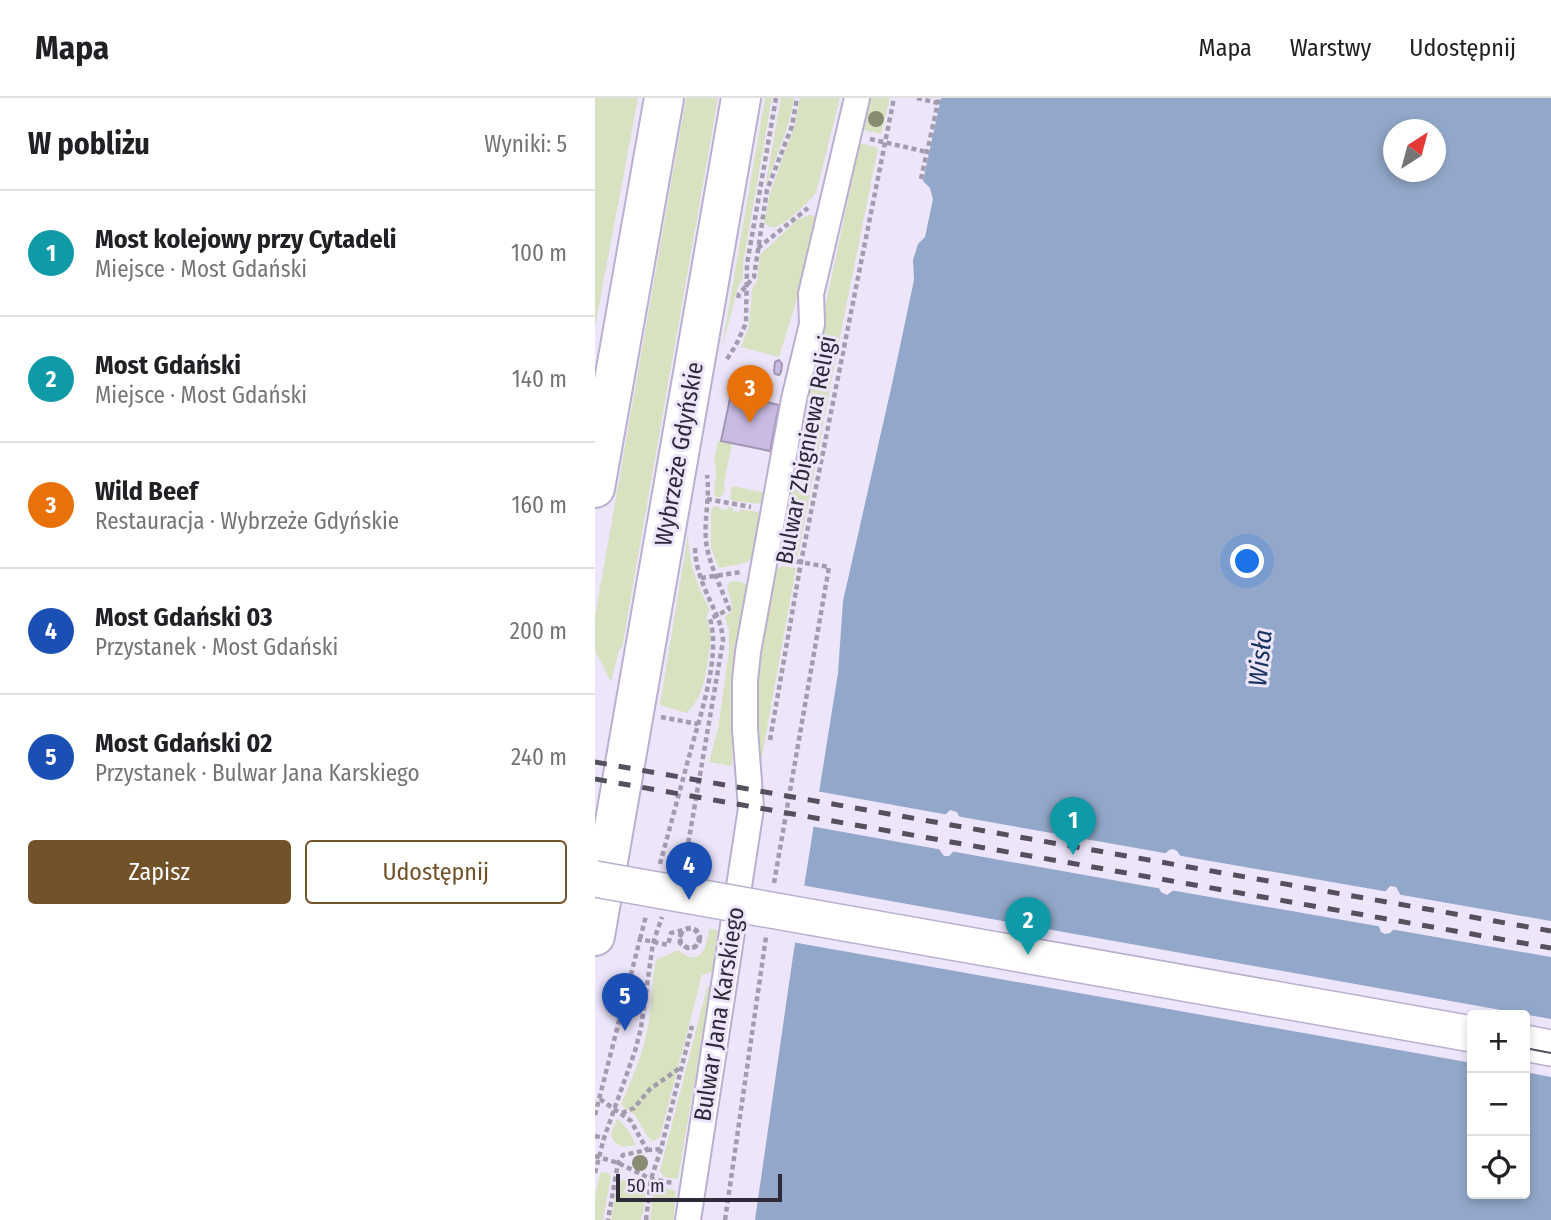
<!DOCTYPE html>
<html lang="pl">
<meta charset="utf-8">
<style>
body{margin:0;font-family:"Fira Sans Condensed",sans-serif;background:#f2f2f2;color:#202124}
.controls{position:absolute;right:21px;bottom:21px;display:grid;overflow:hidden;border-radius:7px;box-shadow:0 4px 10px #0003}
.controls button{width:63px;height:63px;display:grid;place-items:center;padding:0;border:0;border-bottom:2px solid #e0e0e0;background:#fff;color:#202124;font:35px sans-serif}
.compass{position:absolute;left:788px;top:21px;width:63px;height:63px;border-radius:50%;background:#fff;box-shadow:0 4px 10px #0003;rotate:36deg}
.scale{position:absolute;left:21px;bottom:18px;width:166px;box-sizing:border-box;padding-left:7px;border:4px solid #2f2a37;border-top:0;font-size:19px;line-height:24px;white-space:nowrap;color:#2f2a37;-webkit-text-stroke:5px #ede6fb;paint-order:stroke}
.you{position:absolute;left:653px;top:464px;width:24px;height:24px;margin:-18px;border:5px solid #fff;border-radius:50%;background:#1a73e8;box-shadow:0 0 0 10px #1a73e833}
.badge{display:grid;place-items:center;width:46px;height:46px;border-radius:50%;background:#725228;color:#fff;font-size:23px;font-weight:700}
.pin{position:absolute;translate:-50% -58px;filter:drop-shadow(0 2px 4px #0008)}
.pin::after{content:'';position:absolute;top:37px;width:24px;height:21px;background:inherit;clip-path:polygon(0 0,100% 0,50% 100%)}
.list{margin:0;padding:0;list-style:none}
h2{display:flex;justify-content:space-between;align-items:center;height:91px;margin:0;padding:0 28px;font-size:30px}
h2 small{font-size:23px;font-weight:400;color:#757577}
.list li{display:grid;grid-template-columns:46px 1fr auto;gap:21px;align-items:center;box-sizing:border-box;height:126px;padding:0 28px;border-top:2px solid #e0e0e0}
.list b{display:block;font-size:26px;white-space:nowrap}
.list p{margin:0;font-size:23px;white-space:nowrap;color:#757577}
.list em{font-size:23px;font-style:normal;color:#757577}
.actions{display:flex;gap:14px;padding:21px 28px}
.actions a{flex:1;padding:16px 0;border:2px solid #725228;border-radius:7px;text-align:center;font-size:24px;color:#725228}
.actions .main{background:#725228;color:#fff}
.icon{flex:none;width:38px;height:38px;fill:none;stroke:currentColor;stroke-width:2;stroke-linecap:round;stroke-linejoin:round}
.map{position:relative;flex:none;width:956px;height:1122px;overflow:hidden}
header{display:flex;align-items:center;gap:42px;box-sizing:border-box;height:98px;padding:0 35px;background:#fff;border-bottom:2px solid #e0e0e0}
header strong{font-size:33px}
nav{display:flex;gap:38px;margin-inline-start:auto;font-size:24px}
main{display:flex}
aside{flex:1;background:#fff}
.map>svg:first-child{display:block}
.green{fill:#d8e2c1}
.water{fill:#92a7c9;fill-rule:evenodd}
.pier{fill:#ede6fb}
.building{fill:#c9bbe2;stroke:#a296b6;stroke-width:2}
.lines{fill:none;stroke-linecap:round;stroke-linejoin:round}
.street-casing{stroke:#bbafd0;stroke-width:28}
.secondary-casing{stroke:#bbafd0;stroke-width:38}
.primary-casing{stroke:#bbafd0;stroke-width:42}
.path{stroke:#a29cad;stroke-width:4.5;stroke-dasharray:5 3.5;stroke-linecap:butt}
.street{stroke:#fff;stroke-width:24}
.secondary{stroke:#fff;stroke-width:35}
.primary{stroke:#fff;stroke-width:38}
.tram{stroke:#55505e;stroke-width:2}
.rail{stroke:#55505e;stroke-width:5;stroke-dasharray:12 12;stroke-linecap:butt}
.secondary-bridge-casing{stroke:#bbafd0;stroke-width:38;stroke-linecap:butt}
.path-bridge{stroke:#a29cad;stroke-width:4.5;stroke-dasharray:5 3.5;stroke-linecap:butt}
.secondary-bridge{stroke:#fff;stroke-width:35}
.tree{fill:#888c71}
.labels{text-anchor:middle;stroke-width:6;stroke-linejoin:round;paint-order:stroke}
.street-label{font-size:24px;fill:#2f2a37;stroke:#ede6fb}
.water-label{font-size:26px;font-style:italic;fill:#18325e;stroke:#ede6fb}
</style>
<header>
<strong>Mapa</strong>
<nav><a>Mapa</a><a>Warstwy</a><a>Udostępnij</a></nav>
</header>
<main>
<aside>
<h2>W pobliżu<small>Wyniki: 5</small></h2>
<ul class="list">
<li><span class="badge" style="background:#0f9aa8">1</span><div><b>Most kolejowy przy Cytadeli</b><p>Miejsce · Most Gdański</p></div><em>100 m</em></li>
<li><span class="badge" style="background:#0f9aa8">2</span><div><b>Most Gdański</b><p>Miejsce · Most Gdański</p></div><em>140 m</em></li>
<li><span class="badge" style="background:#e8710a">3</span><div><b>Wild Beef</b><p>Restauracja · Wybrzeże Gdyńskie</p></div><em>160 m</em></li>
<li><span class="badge" style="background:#1a4fb4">4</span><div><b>Most Gdański 03</b><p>Przystanek · Most Gdański</p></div><em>200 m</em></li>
<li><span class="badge" style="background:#1a4fb4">5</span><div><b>Most Gdański 02</b><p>Przystanek · Bulwar Jana Karskiego</p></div><em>240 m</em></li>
</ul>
<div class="actions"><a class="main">Zapisz</a><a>Udostępnij</a></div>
</aside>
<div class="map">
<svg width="956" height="1122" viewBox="0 0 956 1122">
<rect width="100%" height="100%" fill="#ede6fb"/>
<!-- green -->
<g class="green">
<polygon points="0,0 43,0 0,229"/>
<polygon points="91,0 123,0 27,550 24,552 16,584 0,552 0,519"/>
<polygon points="170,0 177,0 148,166 148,180 143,189 126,254"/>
<polygon points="186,0 199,0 194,25 170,90"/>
<path d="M205,0H245L221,95C216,102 189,128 180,129C175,130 173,127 169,125L175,95L199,29Z"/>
<polygon points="276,0 295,0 286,36 269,32"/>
<polygon points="265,45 283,50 242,254 203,458 182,454 215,280"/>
<polygon points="214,117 220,118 223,123 219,145 184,259 146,249 154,228 157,191 162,183 165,157 202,122"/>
<polygon points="123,343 137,345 129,386 130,392 125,400 120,398 119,394 121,376 119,360"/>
<polygon points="137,388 171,395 169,403 165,406 139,403 135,401"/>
<polygon points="119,408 124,408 125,411 132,412 133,409 138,410 138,413 144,414 145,411 163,414 167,422 159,460 150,465 124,470 116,450 116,412"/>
<path d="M93,436C94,468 101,484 115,512C107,520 117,531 116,542C114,555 110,586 105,596C102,603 97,609 92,615L65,607Z"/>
<polygon points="187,468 201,470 164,675 160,629 165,565 181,471"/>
<polygon points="139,483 149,485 153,488 142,552 139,553 137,668 114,664 123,631 134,552 134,533 130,518 136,514 137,507 132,489 135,484"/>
<path d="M114,831L123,832L117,874L107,877L106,881L65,1039L58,1043L53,1039L40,1017L26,1007C36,982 49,955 53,928C57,906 56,884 61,862L83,852C106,871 112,849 114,831Z"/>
<polygon points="116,887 83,1081 69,1079 65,1073 112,889"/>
<polygon points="22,1020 33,1032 41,1047 27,1049 19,1044 16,1036"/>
<polygon points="7,1074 13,1075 16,1078 8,1122 0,1122 0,1099 5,1075"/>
<path d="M27,1082C32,1083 41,1084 45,1087C55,1093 48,1113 46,1122H16L22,1086Z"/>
<polygon points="71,1090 81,1093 79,1115 79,1122 55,1122 58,1097 61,1093"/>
</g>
<!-- water -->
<path class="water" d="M346,0H956V1122H160L198,858L243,575L248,503L297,286L319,182L318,162L323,146L330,139L338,101L335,90L328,83ZM799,32H841V74H799ZM355,712L362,714L365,720L358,754L354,758H349L344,751L350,717ZM578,751L582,753L586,759L579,792L572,797L566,794L564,790L570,756L574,752ZM795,788L801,789L805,796L799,831L795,835L790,836L786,834L784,829L791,793ZM877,917H930V1096H877Z"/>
<!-- pier -->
<g class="pier">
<polygon points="221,693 354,717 348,752 215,728"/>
<polygon points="361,718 575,756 568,791 355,753"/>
<polygon points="581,757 794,794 788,829 575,792 582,759"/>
<polygon points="206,787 956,921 956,979 930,974 930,917 877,917 877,965 197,844"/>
<polygon points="801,796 956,823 956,859 795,831"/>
</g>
<!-- building -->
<g class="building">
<polygon points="184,262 187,266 186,274 184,277 180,276 179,273 180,264"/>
<polygon points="136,296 184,307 175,353 126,343"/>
</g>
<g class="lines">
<!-- street casing -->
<g class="street-casing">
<polyline id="street" points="93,1122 156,710 150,631 150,582 153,554 199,301 217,226 216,196 262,0"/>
</g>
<!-- secondary casing -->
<g class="secondary-casing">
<polyline id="secondary" points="930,945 956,950"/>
</g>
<!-- primary casing -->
<g class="primary-casing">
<g id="primary">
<polyline points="0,390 69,0"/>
<polyline points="0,838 146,0"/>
</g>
</g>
<!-- path -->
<g class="path">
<polyline points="322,0 343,5"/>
<polyline points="275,41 332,54"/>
<polyline points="326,81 344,0"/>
<polyline points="163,150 213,110"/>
<polyline points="143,200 144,196 159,179 172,92 197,28 202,0"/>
<polyline points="132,261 141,247 151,225 152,166 181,0"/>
<polyline points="112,401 156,409"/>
<polyline points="106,480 146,474"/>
<polyline points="66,619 103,626"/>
<polyline points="175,642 206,464 299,0"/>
<path d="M65,766C75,729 85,692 95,655C105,618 126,558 115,521L134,511C127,491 113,464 111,443C109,421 115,399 112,377"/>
<path d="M89,770L128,543C127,523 117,509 110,491C104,477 100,463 100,448"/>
<polyline points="179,785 234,469 193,462"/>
<polyline points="45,841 51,818"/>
<polyline points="5,1001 36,1023 52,1052 28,1057 23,1065 13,1122"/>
<polyline points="27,1015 39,1010 55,991 85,970"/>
<path d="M0,1017L45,841L73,847L76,835L96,830C105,834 106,842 100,849L93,850L85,845L84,840L88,833"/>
<polyline points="0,1038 9,1040"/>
<polyline points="52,1052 66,1051"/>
<polyline points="0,1058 23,1065 56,1081 78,1085"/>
<polyline points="0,1075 9,1040 40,953 46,930 58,845 67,819"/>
<polyline points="51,1122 56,1081 66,1051 97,928"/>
<polyline points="130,1122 171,839"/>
</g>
<!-- street -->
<use href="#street" class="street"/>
<!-- secondary -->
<use href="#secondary" class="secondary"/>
<!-- primary -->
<use href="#primary" class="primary"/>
<!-- tram -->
<g class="tram">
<polyline points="0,776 877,931"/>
<polyline points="930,950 956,955"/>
</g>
<!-- rail -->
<g class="rail">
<polyline points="0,664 956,833"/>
<polyline points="0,681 956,850"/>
</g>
<!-- secondary-bridge casing -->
<g class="secondary-bridge-casing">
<polyline id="secondary-bridge" points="0,781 877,936"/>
</g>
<!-- path-bridge -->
<circle class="path-bridge" cx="95" cy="840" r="10"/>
<!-- secondary-bridge -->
<use href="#secondary-bridge" class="secondary-bridge"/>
</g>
<!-- trees -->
<g class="tree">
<circle cx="281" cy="21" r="8"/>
<circle cx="45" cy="1065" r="8"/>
</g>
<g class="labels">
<!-- street labels -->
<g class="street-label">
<text transform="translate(211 352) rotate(-79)" y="8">Bulwar Zbigniewa Religi</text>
<text transform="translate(84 356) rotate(-80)" y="8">Wybrzeże Gdyńskie</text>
<text transform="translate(124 916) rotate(-81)" y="8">Bulwar Jana Karskiego</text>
</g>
<!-- water labels -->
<g class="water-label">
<text transform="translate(665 560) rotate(-84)" y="9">Wisła</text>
</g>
</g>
</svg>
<div class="controls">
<button>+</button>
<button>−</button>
<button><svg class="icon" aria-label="locate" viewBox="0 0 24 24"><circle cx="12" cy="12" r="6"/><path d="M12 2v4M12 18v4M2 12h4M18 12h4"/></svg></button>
</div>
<svg class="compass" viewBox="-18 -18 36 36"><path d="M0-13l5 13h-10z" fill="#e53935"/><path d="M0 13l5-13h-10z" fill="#757577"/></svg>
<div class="scale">50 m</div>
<div class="you"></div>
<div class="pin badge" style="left:478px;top:757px;background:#0f9aa8">1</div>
<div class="pin badge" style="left:433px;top:857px;background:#0f9aa8">2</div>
<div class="pin badge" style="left:155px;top:325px;background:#e8710a">3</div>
<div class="pin badge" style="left:94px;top:802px;background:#1a4fb4">4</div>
<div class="pin badge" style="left:30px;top:933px;background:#1a4fb4">5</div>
</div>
</main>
